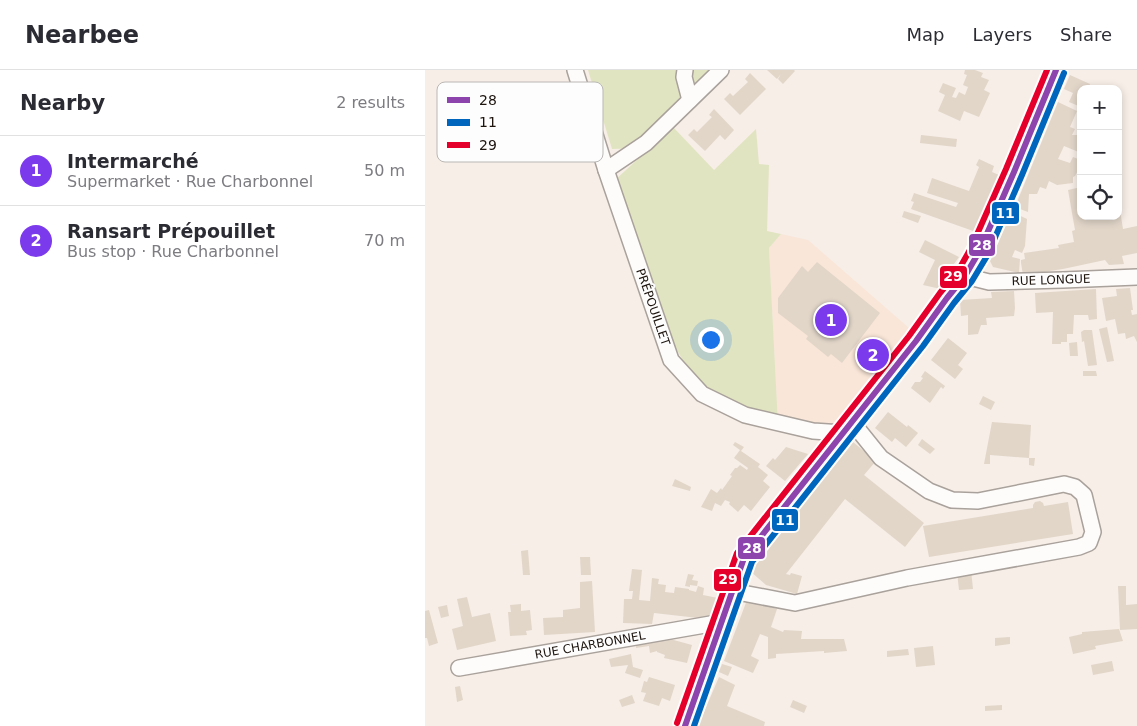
<!DOCTYPE html>
<meta charset="utf-8">
<style>
body{margin:0;font-family:"DejaVu Sans",sans-serif;background:#f7f7f7;color:#2b2b33}
.controls{position:absolute;right:15px;top:15px;display:grid;overflow:hidden;border-radius:10px;box-shadow:0 2px 8px #0003}
.controls button{width:45px;height:45px;display:grid;place-items:center;padding:0;border:0;border-bottom:1px solid #e1e1e2;background:#fff;color:#2b2b33;font:25px sans-serif}
.you{position:absolute;left:285px;top:269px;width:18px;height:18px;margin:-12px;border:4px solid #fff;border-radius:50%;background:#1a73e8;box-shadow:0 0 0 8px #1a73e833}
.badge{display:grid;place-items:center;width:32px;height:32px;border-radius:50%;background:#7c3aed;color:#fff;font-size:16px;font-weight:700}
.pin{position:absolute;translate:-50% -50%;border:2px solid #fff;box-shadow:0 1px 5px #0006}
.list{margin:0;padding:0;list-style:none}
h2{display:flex;justify-content:space-between;align-items:center;height:65px;margin:0;padding:0 20px;font-size:21px}
h2 small{font-size:16px;font-weight:400;color:#7c7c81}
.list li{display:grid;grid-template-columns:32px 1fr auto;gap:15px;align-items:center;box-sizing:border-box;height:70px;padding:0 20px;border-top:1px solid #e1e1e2}
.list b{display:block;font-size:19px;white-space:nowrap}
.list p{margin:0;font-size:16px;white-space:nowrap;color:#7c7c81}
.list em{font-size:16px;font-style:normal;color:#7c7c81}
.icon{flex:none;width:28px;height:28px;fill:none;stroke:currentColor;stroke-width:2;stroke-linecap:round;stroke-linejoin:round}
.map{position:relative;flex:none;width:712px;height:656px;overflow:hidden}
header{display:flex;align-items:center;gap:30px;box-sizing:border-box;height:70px;padding:0 25px;background:#fff;border-bottom:1px solid #e1e1e2}
header strong{font-size:24px}
nav{display:flex;gap:28px;margin-inline-start:auto;font-size:18px}
main{display:flex}
aside{flex:1;background:#fff}
.map>svg:first-child{display:block}
.built{fill:#f9e6d8}
.green{fill:#e1e4c1}
.building{fill:#e2d6c9}
.lines{fill:none;stroke-linecap:round;stroke-linejoin:round}
.minor-casing{stroke:#a9a19b;stroke-width:18}
.minor{stroke:#fefcfb;stroke-width:15}
.bus-1-casing{stroke:#fdfdfd;stroke-width:10}
.bus-2-casing{stroke:#fdfdfd;stroke-width:10}
.bus-3-casing{stroke:#fdfdfd;stroke-width:10}
.bus-1{stroke:#8e44ad;stroke-width:6}
.bus-2{stroke:#0065bd;stroke-width:6}
.bus-3{stroke:#e4002b;stroke-width:6}
.labels{text-anchor:middle;stroke-width:4;stroke-linejoin:round;paint-order:stroke}
.street-label{font-size:12px;fill:#1d140e;stroke:#fdfdfd}
.key{fill:#fdfdfd;stroke:#bab7b5;stroke-width:1}
.key-label{font-size:14px;fill:#1d140e}
.line-badge{stroke:#fdfdfd;stroke-width:2}
.badge-label{font-size:14px;text-anchor:middle;font-weight:bold;fill:#fff}
</style>
<header>
<strong>Nearbee</strong>
<nav><a>Map</a><a>Layers</a><a>Share</a></nav>
</header>
<main>
<aside>
<h2>Nearby<small>2 results</small></h2>
<ul class="list">
<li><span class="badge">1</span><div><b>Intermarché</b><p>Supermarket · Rue Charbonnel</p></div><em>50 m</em></li>
<li><span class="badge">2</span><div><b>Ransart Prépouillet</b><p>Bus stop · Rue Charbonnel</p></div><em>70 m</em></li>
</ul>
</aside>
<div class="map">
<svg width="712" height="656" viewBox="0 0 712 656">
<rect width="100%" height="100%" fill="#f7eee7"/>
<!-- built -->
<polygon class="built" points="356,164 383,170 484,258 491,271 418,363 353,354 344,178"/>
<!-- green -->
<g class="green">
<polygon points="163,0 296,0 214,78 187,79"/>
<polygon points="248,57 289,100 331,59 334,94 344,95 342,161 356,164 344,178 353,354 277,324 244,266 190,110"/>
</g>
<!-- building -->
<g class="building">
<polygon points="342,0 369,0 370,1 358,14 353,9 356,4 352,9"/>
<polygon points="540,0 550,0 558,3 556,7 564,10 559,20 565,23 554,47 539,41 535,51 513,41 520,25 514,22 518,13 531,18 527,27 531,28 534,22 540,25 543,17 538,15 542,5 539,4"/>
<polygon points="325,3 341,19 315,45 299,29 305,23 308,26 323,12 320,9"/>
<polygon points="645,5 665,14 663,19 656,19 656,37 644,32 648,23 639,19"/>
<polygon points="633,32 652,41 645,57 650,59 647,65 656,65 656,70 654,73 656,73 656,83 639,76 633,89 645,93 648,87 656,90 656,95 650,106 648,107 648,113 632,115 624,111 621,119 615,117 612,124 604,124 603,142 590,137"/>
<polygon points="289,39 309,60 300,70 295,65 280,81 263,65 269,59 272,62 287,47 284,45"/>
<polygon points="496,65 532,69 531,77 495,73"/>
<polygon points="554,89 569,96 567,102 574,105 551,162 486,139 489,132 486,131 489,123 531,137 533,133 502,123 507,108 544,121 554,97 551,95"/>
<polygon points="656,117 656,146 693,146 693,141 695,140 698,159 712,156 712,183 697,186 699,194 684,195 680,190 638,199 598,205 596,193 596,190 600,189 599,183 634,178 633,175 649,172 647,161 650,160 643,120"/>
<polygon points="479,141 496,146 493,153 477,147"/>
<polygon points="587,142 602,149 600,176 597,183 590,180 587,187 595,189 594,203 568,197 565,191"/>
<polygon points="500,170 534,187 526,198 516,219 498,215 510,190 494,182"/>
<polygon points="392,192 455,243 417,293 406,284 403,287 381,269 383,266 353,243 353,228 377,196 383,202"/>
<polygon points="705,218 708,240 706,240 707,245 712,244 712,272 709,266 701,269 700,263 693,264 690,249 681,251 677,228 692,226 691,219"/>
<polygon points="671,219 672,249 664,250 663,245 649,245 648,264 642,264 642,272 636,272 636,274 627,274 628,242 611,243 610,223"/>
<polygon points="589,221 590,238 589,246 561,248 562,255 556,255 553,264 543,265 543,245 536,246 535,230 567,228 566,222"/>
<polygon points="682,257 689,291 682,292 674,259"/>
<polygon points="659,260 667,260 672,295 663,296 659,271 657,272 656,262"/>
<polygon points="523,268 542,283 533,295 538,299 530,309 506,290"/>
<polygon points="652,272 653,286 645,286 644,273"/>
<polygon points="500,301 520,316 518,319 516,317 505,333 486,318 490,312 495,312 498,308 496,307"/>
<polygon points="658,301 671,301 672,306 658,306"/>
<polygon points="558,326 570,332 566,340 554,334"/>
<polygon points="463,342 482,357 483,355 493,363 481,377 470,368 467,372 450,358"/>
<polygon points="567,352 606,355 604,388 610,388 609,396 604,395 604,388 565,385 565,394 559,394"/>
<polygon points="497,369 510,379 505,384 493,375"/>
<polygon points="310,372 319,377 316,381 335,394 333,397 343,405 338,411 345,417 326,441 319,435 313,442 304,434 305,432 300,430 296,436 290,433 287,441 276,437 286,419 292,423 296,418 297,420 307,406 305,405 310,398 312,398 315,395 322,400 323,398 309,388 315,380 308,375"/>
<polygon points="428,372 451,391 439,405 499,453 480,477 420,429 361,504 365,505 366,503 377,506 372,524 341,515 325,501"/>
<polygon points="361,377 383,384 360,411 341,396 348,388 350,390"/>
<polygon points="250,409 266,417 265,421 247,416"/>
<polygon points="615,431 618,433 619,436 643,432 648,464 504,487 498,456 608,438 608,435 610,432"/>
<polygon points="103,480 105,505 98,505 96,481"/>
<polygon points="155,487 165,487 166,505 156,505"/>
<polygon points="207,499 217,500 214,530 225,531 227,508 234,509 233,514 241,515 240,522 249,523 250,517 264,519 264,520 271,522 273,516 279,518 278,525 293,528 287,546 282,549 229,543 227,554 198,553 199,529 207,529 208,521 204,521"/>
<polygon points="546,500 548,519 534,520 532,502"/>
<polygon points="263,504 269,505 267,510 273,511 272,516 265,515 265,517 260,516"/>
<polygon points="167,511 170,562 119,565 118,548 138,547 138,540 155,538 155,512"/>
<polygon points="693,516 701,516 701,535 712,534 712,559 695,560"/>
<polygon points="42,527 47,547 65,543 71,571 32,580 27,559 38,556 32,529"/>
<polygon points="322,530 352,539 346,557 358,562 359,560 377,561 376,569 419,569 422,581 399,583 399,581 351,584 351,588 343,589 343,567 335,564 326,586 334,590 328,603 299,591"/>
<polygon points="96,534 96,541 105,540 107,560 101,561 102,565 85,566 83,542 86,542 85,535"/>
<polygon points="22,535 24,546 16,548 13,537"/>
<polygon points="4,540 13,573 4,576 2,568 0,568 0,541"/>
<polygon points="694,559 698,571 670,576 671,579 648,584 644,567 657,564 657,562"/>
<polygon points="246,566 245,569 267,575 262,593 239,588 240,585 232,582 232,581 225,583 224,576 211,578 211,572"/>
<polygon points="585,567 585,574 570,576 570,568"/>
<polygon points="508,576 510,595 491,597 489,578"/>
<polygon points="483,579 484,585 462,587 462,581"/>
<polygon points="206,584 208,597 218,600 215,608 200,603 203,595 186,597 184,589"/>
<polygon points="687,591 689,601 668,605 666,595"/>
<polygon points="297,594 307,597 303,606 294,602"/>
<polygon points="224,607 250,615 245,631 237,628 234,636 218,631 221,623 216,622 219,611 222,612"/>
<polygon points="294,607 310,615 302,636 340,652 339,656 273,656"/>
<polygon points="35,616 38,630 32,632 30,617"/>
<polygon points="207,625 210,633 197,637 194,630"/>
<polygon points="368,630 382,636 379,643 365,637"/>
<polygon points="577,635 577,640 560,641 560,636"/>
</g>
<g class="lines">
<!-- minor casing -->
<g class="minor-casing">
<g id="minor">
<polyline points="150,0 181,100 246,290 277,324 320,345 388,361 418,363"/>
<polyline points="260,0 259,7 265,30"/>
<polyline points="181,100 221,73 296,0"/>
<polyline points="540,206 564,212 638,210 712,207"/>
<polyline points="307,521 370,533 482,508 654,477 664,473 668,462 659,425 650,417 639,414 553,431 527,430 504,421 456,388 427,352"/>
<polyline points="34,598 297,552"/>
<polyline points="260,656 319,488 491,271 522,228 540,206 554,182 589,102 631,0"/>
</g>
</g>
<!-- minor -->
<use href="#minor" class="minor"/>
<!-- bus-1 casing -->
<g class="bus-1-casing">
<polyline id="bus-1" points="260,656 319,488 491,271 522,228 540,206 554,182 589,102 631,0"/>
</g>
<!-- bus-2 casing -->
<g class="bus-2-casing">
<polyline id="bus-2" points="269,656 327,492 498,276 529,233 547,211 562,186 597,105 639,3"/>
</g>
<!-- bus-3 casing -->
<g class="bus-3-casing">
<polyline id="bus-3" points="252,653 312,483 484,266 515,223 533,201 546,178 581,99 622,0"/>
</g>
<!-- bus-1 -->
<use href="#bus-1" class="bus-1"/>
<!-- bus-2 -->
<use href="#bus-2" class="bus-2"/>
<!-- bus-3 -->
<use href="#bus-3" class="bus-3"/>
</g>
<g class="labels">
<!-- street labels -->
<g class="street-label">
<text transform="translate(626 210) rotate(-2)" y="4">RUE LONGUE</text>
<text transform="translate(228 237) rotate(71)" y="4">PRÉPOUILLET</text>
<text transform="translate(165 575) rotate(-10)" y="4">RUE CHARBONNEL</text>
</g>
</g>
<!-- legend -->
<rect x="12" y="12" width="166" height="80" rx="8" class="key"/>
<rect x="22" y="27" width="23" height="6" fill="#8e44ad"/>
<rect x="22" y="49" width="23" height="7" fill="#0065bd"/>
<rect x="22" y="72" width="23" height="6" fill="#e4002b"/>
<g class="key-label">
<text x="54" y="35">28</text>
<text x="54" y="57">11</text>
<text x="54" y="80">29</text>
</g>
<g class="line-badge">
<rect x="566" y="131" width="29" height="24" rx="5" fill="#0065bd"/>
<rect x="543" y="163" width="28" height="24" rx="5" fill="#8e44ad"/>
<rect x="514" y="195" width="29" height="24" rx="5" fill="#e4002b"/>
<rect x="346" y="438" width="28" height="24" rx="5" fill="#0065bd"/>
<rect x="312" y="466" width="29" height="24" rx="5" fill="#8e44ad"/>
<rect x="288" y="498" width="29" height="24" rx="5" fill="#e4002b"/>
</g>
<g class="badge-label">
<text x="580" y="148">11</text>
<text x="557" y="180">28</text>
<text x="528" y="211">29</text>
<text x="360" y="455">11</text>
<text x="327" y="483">28</text>
<text x="303" y="514">29</text>
</g>
</svg>
<div class="controls">
<button>+</button>
<button>−</button>
<button><svg class="icon" aria-label="locate" viewBox="0 0 24 24"><circle cx="12" cy="12" r="6"/><path d="M12 2v4M12 18v4M2 12h4M18 12h4"/></svg></button>
</div>
<div class="you"></div>
<div class="pin badge" style="left:406px;top:250px">1</div>
<div class="pin badge" style="left:448px;top:285px">2</div>
</div>
</main>
